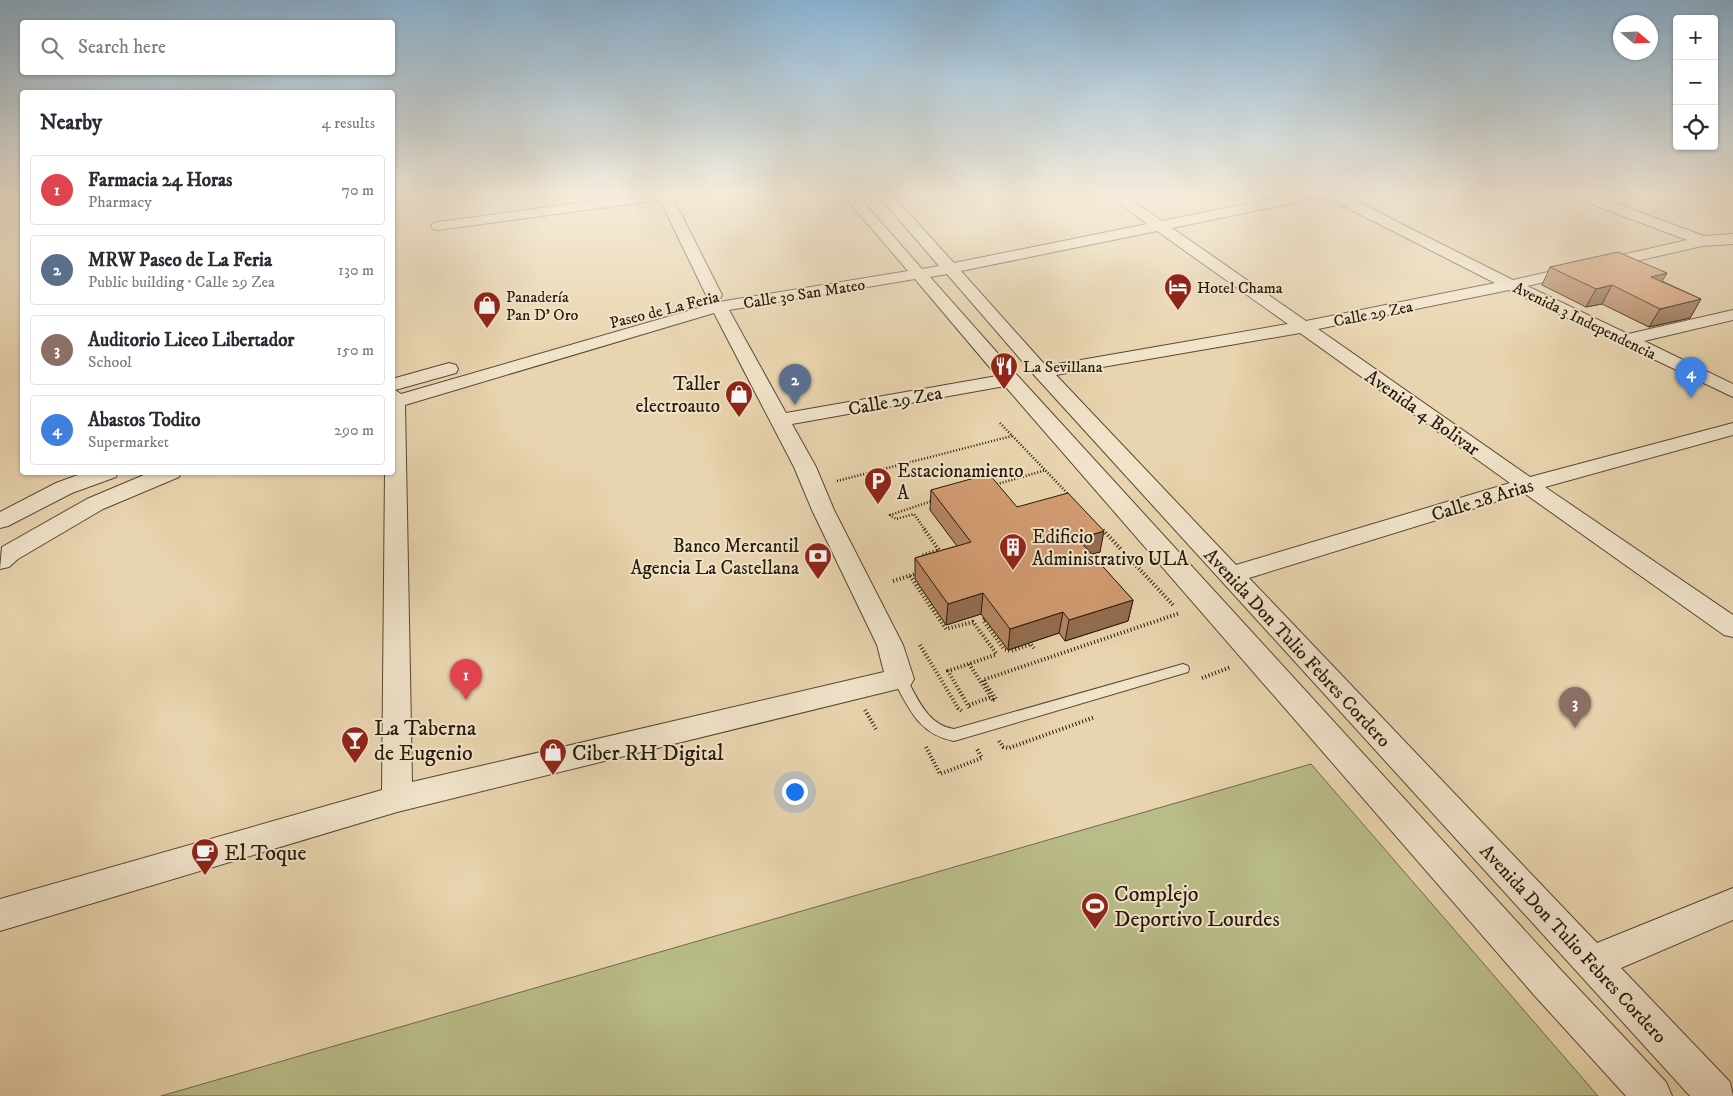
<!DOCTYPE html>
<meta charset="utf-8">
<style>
body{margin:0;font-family:"IM FELL DW Pica",serif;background:#f7f7f7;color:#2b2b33}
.controls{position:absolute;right:15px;top:15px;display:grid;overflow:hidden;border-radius:5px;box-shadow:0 1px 4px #0004}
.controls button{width:45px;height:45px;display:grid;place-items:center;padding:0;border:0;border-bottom:1px solid #e1e1e2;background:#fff;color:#2b2b33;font:25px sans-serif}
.compass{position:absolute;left:1613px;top:15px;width:45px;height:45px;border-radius:50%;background:#fff;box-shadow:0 1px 4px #0004;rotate:109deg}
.you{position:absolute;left:794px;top:791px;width:18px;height:18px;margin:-12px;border:4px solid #fff;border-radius:50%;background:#1a73e8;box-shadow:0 0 0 8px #1a73e833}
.badge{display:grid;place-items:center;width:32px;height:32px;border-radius:50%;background:#2563eb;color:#fff;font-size:16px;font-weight:700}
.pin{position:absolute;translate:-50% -41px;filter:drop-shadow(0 1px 2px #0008)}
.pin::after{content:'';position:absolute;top:26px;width:18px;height:15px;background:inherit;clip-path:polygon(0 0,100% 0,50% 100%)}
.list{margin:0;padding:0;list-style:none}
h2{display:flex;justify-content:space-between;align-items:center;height:65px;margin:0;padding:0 20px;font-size:21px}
h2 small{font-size:16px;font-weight:400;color:#7c7c81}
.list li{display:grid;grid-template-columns:32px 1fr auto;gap:15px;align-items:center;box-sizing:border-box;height:70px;margin:0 10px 10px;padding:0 10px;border:1px solid #e1e1e2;border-radius:5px}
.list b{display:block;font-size:19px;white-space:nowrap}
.list p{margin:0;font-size:16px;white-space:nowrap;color:#7c7c81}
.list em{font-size:16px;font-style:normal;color:#7c7c81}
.icon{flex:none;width:28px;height:28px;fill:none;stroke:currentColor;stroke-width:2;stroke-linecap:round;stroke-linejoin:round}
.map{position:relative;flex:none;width:1733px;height:1096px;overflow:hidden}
.search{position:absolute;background:#fff;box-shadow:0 1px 4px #0004;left:20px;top:20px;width:375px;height:55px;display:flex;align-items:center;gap:12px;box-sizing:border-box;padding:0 18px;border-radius:5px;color:#7c7c81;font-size:19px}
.panel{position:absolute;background:#fff;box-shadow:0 1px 4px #0004;left:20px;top:90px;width:375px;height:385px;border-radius:5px}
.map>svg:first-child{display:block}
.green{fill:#b9bc88;stroke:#706a48}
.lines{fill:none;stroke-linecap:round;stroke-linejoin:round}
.service-casing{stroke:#564832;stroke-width:2}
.minor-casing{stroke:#564832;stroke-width:2}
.path-far1{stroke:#261908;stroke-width:2.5;stroke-dasharray:1 2;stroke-linecap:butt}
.path{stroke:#261908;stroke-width:4;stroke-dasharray:1 2.5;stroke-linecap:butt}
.service{fill:#f0e3ca;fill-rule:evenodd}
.minor{fill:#f0e3ca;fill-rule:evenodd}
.wall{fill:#b58662;stroke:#261908}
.shaded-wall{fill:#946d50;stroke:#261908}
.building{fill:#d39c72;stroke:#261908}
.labels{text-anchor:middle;stroke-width:4;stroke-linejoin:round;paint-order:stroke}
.far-poi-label{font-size:16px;fill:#261908;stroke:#f0e3ca;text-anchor:start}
.far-street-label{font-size:16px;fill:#261908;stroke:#f0e3ca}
.poi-label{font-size:19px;fill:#261908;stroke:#f0e3ca;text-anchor:end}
.street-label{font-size:19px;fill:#261908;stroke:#f0e3ca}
.near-poi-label{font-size:22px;fill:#261908;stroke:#f0e3ca;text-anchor:start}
</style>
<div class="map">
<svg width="1733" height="1096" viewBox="0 0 1733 1096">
<rect width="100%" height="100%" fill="#e8d4ae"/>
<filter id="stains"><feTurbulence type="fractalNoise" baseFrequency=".004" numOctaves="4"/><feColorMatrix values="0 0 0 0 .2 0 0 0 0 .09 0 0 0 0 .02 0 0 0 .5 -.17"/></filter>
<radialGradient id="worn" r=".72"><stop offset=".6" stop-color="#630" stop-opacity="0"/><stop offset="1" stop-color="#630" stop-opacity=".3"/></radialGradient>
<!-- green -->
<polygon class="green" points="1311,764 1598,1096 161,1096"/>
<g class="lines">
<!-- service casing -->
<g class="service-casing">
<path id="service" d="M1183,664L1188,666L1189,669L1188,672L954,741C918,734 909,708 893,679L895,676L900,674L905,676C917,697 927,725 954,729Z"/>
</g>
<!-- minor casing -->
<g class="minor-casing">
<g id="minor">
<polygon points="643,194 680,194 678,197 673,198 722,295 720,299 708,299 706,295 660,200 438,230 433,229 431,226 433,223 438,222"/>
<path d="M842,194H856L922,269L939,266L877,194H891L954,263L1147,224L1107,194H1123L1162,221L1296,194H1323L1316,198L1172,228L1306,321L1495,283L1326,197L1324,194H1342L1513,280L1687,240L1572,197L1570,194H1590L1704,236L1733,234V244L1702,246L1527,286L1628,334L1733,310V320L1644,341L1733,384V397L1509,290L1318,329L1530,477L1733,423V435L1545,487L1733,615V637L1724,635L1524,493L1249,578L1597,943L1733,888V920L1621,968L1730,1082L1733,1096H1690L1035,376L947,274L930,277L1017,375L1560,969L1666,1082L1672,1096H1626L1534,995L1005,386L792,424L816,467L834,510L903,645L914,679L910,686L397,812L0,931V899L382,790L385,472H392V379L449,363L456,365L458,369L456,373L395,390L401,394L719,302L908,271ZM1157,231L1288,324L1046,366L961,271ZM915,279L997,376L786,413L729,310ZM714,313L794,467L812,510L877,645L884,672L412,782L405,405ZM1300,333L1510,483L1236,565L1056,375Z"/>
<polygon points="86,472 118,472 116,477 72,493 8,526 0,528 0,512 56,483"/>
<polygon points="151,472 181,472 179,477 103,509 18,559 9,567 0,569 2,547 87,499"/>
</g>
</g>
<!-- path-far1 -->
<g class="path-far1">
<polyline points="1000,423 1069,495"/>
<polyline points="837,481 1012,436"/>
<polyline points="994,485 1046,470"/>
<polyline points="925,530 914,514 896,519 890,515 932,501"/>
</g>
<!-- path -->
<g class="path">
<polyline points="1103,530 1174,606"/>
<polyline points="924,560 921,556 939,550 924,529"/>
<polyline points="910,576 946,629 973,622 996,653 995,655 948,671 970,709"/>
<polyline points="893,581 918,573"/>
<polyline points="987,617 983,620 1004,649 1011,651 1031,644 1034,648"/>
<polyline points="920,645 958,708 962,711"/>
<polyline points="969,664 993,700"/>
<polyline points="1202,678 1231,667"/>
<polyline points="993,700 996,699 983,680 1180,613"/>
<polyline points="969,705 991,697"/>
<polyline points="865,710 876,729"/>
<polyline points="999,741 1003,747 1009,748 1095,717"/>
<polyline points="926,747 940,774 982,758 977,749"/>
</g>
<!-- service -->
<use href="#service" class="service"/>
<!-- minor -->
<use href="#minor" class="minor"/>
</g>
<!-- wall -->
<g class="wall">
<polygon points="1550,267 1662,281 1701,299 1690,318 1649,327 1602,304 1586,307 1542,285"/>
<polygon points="931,490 1017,507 1100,552 1091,554 1133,600 1128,621 1065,641 1059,633 1008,650 981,614 946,625 915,579 915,558 957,546 930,510"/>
</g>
<!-- shaded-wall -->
<g class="shaded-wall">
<polygon points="1667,273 1656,292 1651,277"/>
<polygon points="1612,285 1602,304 1586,307 1596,289"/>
<polygon points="1701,299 1690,318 1649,327 1660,309"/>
<polygon points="1104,531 1100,552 1074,559 1078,539"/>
<polygon points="983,593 981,614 946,625 948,604"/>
<polygon points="1133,600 1128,621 1065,641 1069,620"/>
<polygon points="1063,612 1059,633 1008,650 1010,629"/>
</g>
<!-- building -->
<g class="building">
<polygon points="1618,252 1667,273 1651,277 1701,299 1660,309 1612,285 1596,289 1550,267"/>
<polygon points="989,474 1017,507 1068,493 1104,531 1078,539 1133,600 1069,620 1063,612 1010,629 983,593 948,604 915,558 971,542 931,490"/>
</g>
<!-- sky -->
<linearGradient id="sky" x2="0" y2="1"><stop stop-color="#8ab4d4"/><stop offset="0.56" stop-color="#f5ecdb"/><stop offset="1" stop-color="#f5ecdb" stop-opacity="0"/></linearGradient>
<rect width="1733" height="347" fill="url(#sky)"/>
<!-- icons -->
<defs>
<g id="hotel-pin" transform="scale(1.4375)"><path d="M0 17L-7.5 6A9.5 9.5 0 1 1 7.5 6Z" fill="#8f2418" stroke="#f0e3ca"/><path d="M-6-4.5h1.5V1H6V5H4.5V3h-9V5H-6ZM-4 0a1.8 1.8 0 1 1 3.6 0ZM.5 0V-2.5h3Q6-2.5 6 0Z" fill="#fff"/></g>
<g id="shop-pin" transform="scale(1.4375)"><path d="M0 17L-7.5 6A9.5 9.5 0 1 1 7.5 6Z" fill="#8f2418" stroke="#f0e3ca"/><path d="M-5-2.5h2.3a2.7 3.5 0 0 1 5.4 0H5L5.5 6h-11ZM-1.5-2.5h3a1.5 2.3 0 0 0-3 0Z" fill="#fff"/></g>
<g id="restaurant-pin" transform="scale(1.4375)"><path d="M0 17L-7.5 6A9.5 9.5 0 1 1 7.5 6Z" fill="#8f2418" stroke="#f0e3ca"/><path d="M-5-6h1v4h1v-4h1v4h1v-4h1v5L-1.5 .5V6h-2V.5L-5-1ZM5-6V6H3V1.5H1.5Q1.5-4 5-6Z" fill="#fff"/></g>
<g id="parking-pin" transform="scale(1.4375)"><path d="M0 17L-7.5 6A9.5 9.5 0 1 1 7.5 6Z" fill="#8f2418" stroke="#f0e3ca"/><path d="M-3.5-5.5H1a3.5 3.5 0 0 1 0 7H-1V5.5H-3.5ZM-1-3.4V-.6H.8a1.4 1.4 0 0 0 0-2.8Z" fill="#fff"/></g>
<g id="building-pin" transform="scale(1.4375)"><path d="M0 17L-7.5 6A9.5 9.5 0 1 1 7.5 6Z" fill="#8f2418" stroke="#f0e3ca"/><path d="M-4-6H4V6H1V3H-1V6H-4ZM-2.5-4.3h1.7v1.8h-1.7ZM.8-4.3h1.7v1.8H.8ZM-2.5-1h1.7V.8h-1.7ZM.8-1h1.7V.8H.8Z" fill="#fff"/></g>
<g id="bank-pin" transform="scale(1.4375)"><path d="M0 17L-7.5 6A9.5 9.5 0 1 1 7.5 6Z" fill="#8f2418" stroke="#f0e3ca"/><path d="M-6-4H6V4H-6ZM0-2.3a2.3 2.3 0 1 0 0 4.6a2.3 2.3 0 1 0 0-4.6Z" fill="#fff"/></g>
<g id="bar-pin" transform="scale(1.4375)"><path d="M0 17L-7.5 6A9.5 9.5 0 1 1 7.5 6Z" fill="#8f2418" stroke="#f0e3ca"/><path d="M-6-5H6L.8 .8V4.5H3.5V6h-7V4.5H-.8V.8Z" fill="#fff"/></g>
<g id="cafe-pin" transform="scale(1.4375)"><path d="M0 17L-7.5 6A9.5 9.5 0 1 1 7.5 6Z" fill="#8f2418" stroke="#f0e3ca"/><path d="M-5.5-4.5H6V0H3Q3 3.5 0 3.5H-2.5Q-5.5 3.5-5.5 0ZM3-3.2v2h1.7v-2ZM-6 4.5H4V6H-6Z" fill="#fff"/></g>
<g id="stadium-pin" transform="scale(1.4375)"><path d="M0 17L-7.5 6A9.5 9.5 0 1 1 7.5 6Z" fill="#8f2418" stroke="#f0e3ca"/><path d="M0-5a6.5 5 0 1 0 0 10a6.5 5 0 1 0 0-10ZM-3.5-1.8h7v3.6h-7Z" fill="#fff"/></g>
</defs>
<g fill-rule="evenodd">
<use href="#hotel-pin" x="1178" y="287"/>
<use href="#shop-pin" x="487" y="305"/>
<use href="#restaurant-pin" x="1004" y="366"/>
<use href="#shop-pin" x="739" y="394"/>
<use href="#parking-pin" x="878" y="481"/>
<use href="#building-pin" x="1013" y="547"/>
<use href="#bank-pin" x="818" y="556"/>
<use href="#bar-pin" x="355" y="740"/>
<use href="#shop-pin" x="553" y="752"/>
<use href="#cafe-pin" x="205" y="852"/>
<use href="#stadium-pin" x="1095" y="906"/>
</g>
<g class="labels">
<!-- far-poi labels -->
<g class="far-poi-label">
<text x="1197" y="293">Hotel Chama</text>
<text x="506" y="302">Panadería<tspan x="506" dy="18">Pan D' Oro</tspan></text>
<text x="1023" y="372">La Sevillana</text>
</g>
<!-- far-street labels -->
<g class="far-street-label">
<text transform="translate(804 293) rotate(-9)" y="6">Calle 30 San Mateo</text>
<text transform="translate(664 309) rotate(-14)" y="6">Paseo de La Feria</text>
<text transform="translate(1373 313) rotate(-11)" y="6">Calle 29 Zea</text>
<text transform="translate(1585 320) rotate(26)" y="6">Avenida 3 Independencia</text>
</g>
<!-- poi labels -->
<g class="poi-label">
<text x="720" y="390">Taller<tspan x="720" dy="22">electroauto</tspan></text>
<text x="897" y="477" text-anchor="start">Estacionamiento<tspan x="897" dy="22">A</tspan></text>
<text x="1032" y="543" text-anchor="start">Edificio<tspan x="1032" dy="22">Administrativo ULA</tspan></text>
<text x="799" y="552">Banco Mercantil<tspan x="799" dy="22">Agencia La Castellana</tspan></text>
</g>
<!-- street labels -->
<g class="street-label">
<text transform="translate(895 400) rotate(-10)" y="7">Calle 29 Zea</text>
<text transform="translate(1423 412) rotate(35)" y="7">Avenida 4 Bolivar</text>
<text transform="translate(1482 499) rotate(-17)" y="7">Calle 28 Arias</text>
<text transform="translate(1298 647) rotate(47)" y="7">Avenida Don Tulio Febres Cordero</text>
<text transform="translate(1574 943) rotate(47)" y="7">Avenida Don Tulio Febres Cordero</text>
</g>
<!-- near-poi labels -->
<g class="near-poi-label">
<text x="374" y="735">La Taberna<tspan x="374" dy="25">de Eugenio</tspan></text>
<text x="572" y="760">Ciber RH Digital</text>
<text x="224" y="860">El Toque</text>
<text x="1114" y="901">Complejo<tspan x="1114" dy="25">Deportivo Lourdes</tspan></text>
</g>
</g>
<rect width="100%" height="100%" filter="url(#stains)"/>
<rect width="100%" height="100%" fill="url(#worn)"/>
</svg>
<div class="controls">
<button>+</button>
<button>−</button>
<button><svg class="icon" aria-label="locate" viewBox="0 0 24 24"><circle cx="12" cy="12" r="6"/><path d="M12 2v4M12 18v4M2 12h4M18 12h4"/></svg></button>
</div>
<svg class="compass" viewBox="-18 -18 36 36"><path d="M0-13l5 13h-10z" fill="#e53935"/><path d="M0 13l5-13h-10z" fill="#7c7c81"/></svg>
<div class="you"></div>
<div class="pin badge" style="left:466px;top:700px;background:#e0444e">1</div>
<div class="pin badge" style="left:795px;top:405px;background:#5c6f8a">2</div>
<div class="pin badge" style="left:1575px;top:728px;background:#8d6e63">3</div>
<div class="pin badge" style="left:1691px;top:398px;background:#3f7fe0">4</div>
<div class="search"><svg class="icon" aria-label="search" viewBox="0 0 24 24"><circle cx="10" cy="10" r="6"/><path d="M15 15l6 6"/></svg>Search here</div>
<section class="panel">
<h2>Nearby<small>4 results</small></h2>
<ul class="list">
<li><span class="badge" style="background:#e0444e">1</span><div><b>Farmacia 24 Horas</b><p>Pharmacy</p></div><em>70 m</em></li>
<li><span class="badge" style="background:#5c6f8a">2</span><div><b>MRW Paseo de La Feria</b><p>Public building · Calle 29 Zea</p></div><em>130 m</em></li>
<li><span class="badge" style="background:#8d6e63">3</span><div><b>Auditorio Liceo Libertador</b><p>School</p></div><em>150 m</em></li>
<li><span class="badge" style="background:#3f7fe0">4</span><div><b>Abastos Todito</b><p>Supermarket</p></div><em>290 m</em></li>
</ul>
</section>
</div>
